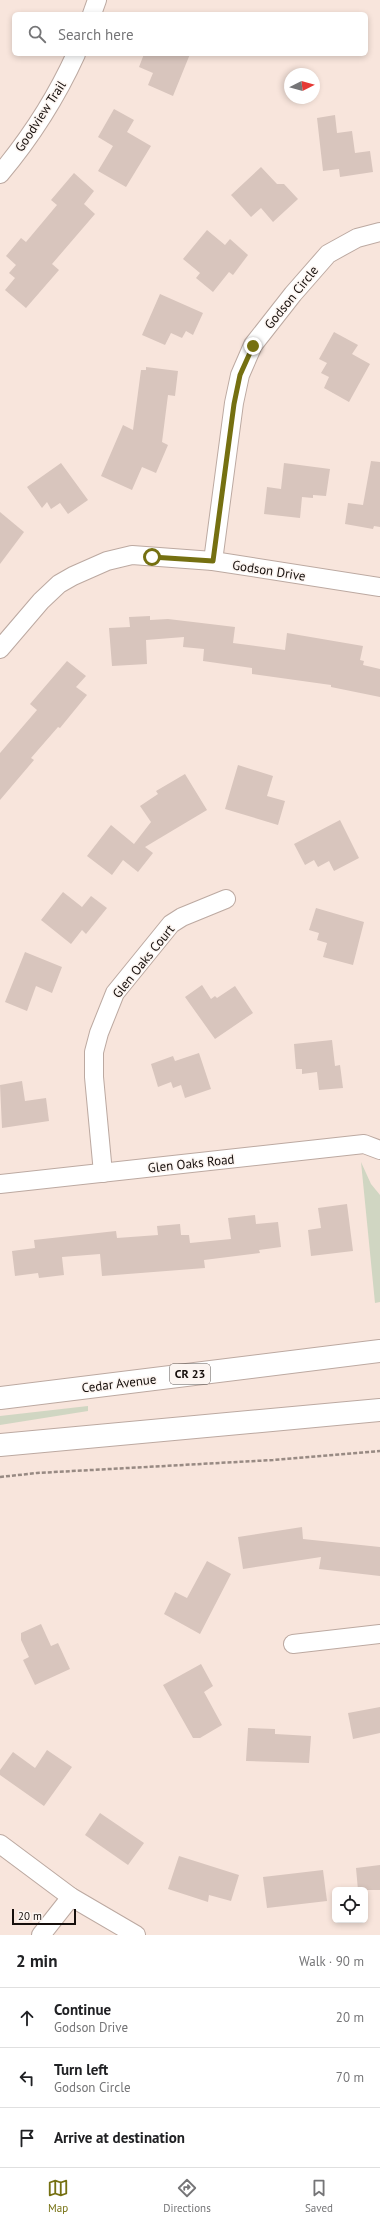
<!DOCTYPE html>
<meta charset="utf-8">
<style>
body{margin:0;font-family:"PT Sans",sans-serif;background:#f2f2f2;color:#202124}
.controls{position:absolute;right:12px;bottom:12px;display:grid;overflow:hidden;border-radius:6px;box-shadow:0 2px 6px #0003}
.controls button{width:36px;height:36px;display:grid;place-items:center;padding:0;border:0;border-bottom:1px solid #e0e0e0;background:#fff;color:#202124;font:20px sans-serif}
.compass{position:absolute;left:284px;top:68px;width:36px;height:36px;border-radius:50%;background:#fff;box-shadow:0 2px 6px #0003;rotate:84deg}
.scale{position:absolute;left:12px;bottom:10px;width:64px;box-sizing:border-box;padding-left:4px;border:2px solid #160f0c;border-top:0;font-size:11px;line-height:14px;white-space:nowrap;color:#160f0c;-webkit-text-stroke:3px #fcf5f1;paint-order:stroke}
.stop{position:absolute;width:12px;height:12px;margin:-9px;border:3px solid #757011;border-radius:50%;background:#fff}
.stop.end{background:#757011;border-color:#fff;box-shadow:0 1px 4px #0008}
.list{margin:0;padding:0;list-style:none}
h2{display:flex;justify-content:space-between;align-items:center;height:52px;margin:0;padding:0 16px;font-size:17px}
h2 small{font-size:13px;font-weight:400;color:#757577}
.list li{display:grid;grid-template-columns:26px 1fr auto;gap:12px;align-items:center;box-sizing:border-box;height:60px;padding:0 16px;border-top:1px solid #e0e0e0}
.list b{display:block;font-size:15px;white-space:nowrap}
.list p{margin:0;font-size:13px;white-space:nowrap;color:#757577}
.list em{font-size:13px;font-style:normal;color:#757577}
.icon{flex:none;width:22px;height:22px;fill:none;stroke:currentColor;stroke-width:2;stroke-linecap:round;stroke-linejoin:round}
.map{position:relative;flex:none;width:380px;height:1935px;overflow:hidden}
.search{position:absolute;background:#fff;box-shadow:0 2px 6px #0003;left:12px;right:12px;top:12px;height:44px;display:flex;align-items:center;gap:10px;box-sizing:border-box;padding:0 14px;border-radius:6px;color:#757577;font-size:15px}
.sheet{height:232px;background:#fff}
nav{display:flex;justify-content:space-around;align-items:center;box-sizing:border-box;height:56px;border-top:1px solid #e0e0e0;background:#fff;font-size:11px;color:#757577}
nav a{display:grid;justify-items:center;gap:2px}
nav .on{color:#757011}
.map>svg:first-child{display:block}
.green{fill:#d0d6c2}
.building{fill:#d8c5bd}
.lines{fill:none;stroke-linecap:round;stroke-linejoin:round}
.street-casing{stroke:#bca9a1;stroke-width:20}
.primary-casing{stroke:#bca9a1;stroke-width:24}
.path{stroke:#988a83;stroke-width:2.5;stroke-dasharray:4 2;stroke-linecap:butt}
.street{stroke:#fff;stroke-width:18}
.primary{stroke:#fff;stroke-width:22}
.route{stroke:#757011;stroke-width:5}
.labels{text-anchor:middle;stroke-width:3;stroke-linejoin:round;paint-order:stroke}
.shield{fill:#fcf5f1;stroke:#5b5451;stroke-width:1}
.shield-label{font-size:12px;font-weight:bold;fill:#160f0c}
.street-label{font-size:13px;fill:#160f0c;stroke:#fcf5f1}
</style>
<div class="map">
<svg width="380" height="1935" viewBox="0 0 380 1935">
<rect width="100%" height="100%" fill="#f8e5dc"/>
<!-- green -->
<g class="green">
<polygon points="361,1162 371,1184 380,1195 380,1302 375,1303"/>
<polygon points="88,1406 88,1411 0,1425 0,1416"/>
</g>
<!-- building -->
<g class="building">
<polygon points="144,54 190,54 173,96 148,85 153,73 139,67"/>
<polygon points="114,109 134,120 127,132 151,146 126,187 98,171 113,146 98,137"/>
<polygon points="335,115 337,133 352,131 355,153 370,151 373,172 340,177 339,169 323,171 317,118"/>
<polygon points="261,167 277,184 284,184 298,199 273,222 261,208 251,217 231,195"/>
<polygon points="74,173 94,191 84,204 95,214 52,264 59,270 26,308 5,290 15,278 9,273 16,265 6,256 21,238 26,242 57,205 51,200"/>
<polygon points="207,230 225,245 230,239 248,255 233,275 229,272 213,292 196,278 200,273 183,259"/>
<polygon points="160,294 203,313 193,335 186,331 182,338 171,333 165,345 142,335"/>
<polygon points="334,332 358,345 352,354 370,364 349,402 324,388 329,377 321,373 327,363 319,359"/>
<polygon points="146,367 178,371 175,396 168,395 162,442 168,445 156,473 142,467 132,490 101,476 123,425 133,430 141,370 146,370"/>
<polygon points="371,461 380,462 380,527 374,526 373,529 345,524 348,503 363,505"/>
<polygon points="61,463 88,500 68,514 60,503 51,509 47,502 42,508 27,487"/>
<polygon points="284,463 330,469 326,496 313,495 313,498 302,497 300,518 264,514 267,487 281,489"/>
<polygon points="0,512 24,532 0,564"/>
<polygon points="150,616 150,620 168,619 235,627 233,643 285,650 287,633 363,646 360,660 364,661 363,665 380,669 380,697 331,687 331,685 252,674 252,668 203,661 204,649 183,647 184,637 146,640 147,664 112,666 109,628 130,627 129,617"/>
<polygon points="67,661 86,676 76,687 87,695 60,728 58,727 31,758 34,760 0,800 0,753 37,710 30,704"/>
<polygon points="238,765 273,776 267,796 285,801 278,825 225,809"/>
<polygon points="185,774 207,810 145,847 153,853 138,872 123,860 112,875 87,856 111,825 134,844 151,822 140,806 158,794 156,791"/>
<polygon points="340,820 359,858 334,871 329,861 318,867 314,860 305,865 294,844"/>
<polygon points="63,892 82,907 91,896 107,908 86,934 82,930 71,944 41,920"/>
<polygon points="316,908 364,922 353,965 323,957 327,943 317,940 319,933 309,930"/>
<polygon points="25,952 62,967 52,993 36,986 27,1011 5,1002"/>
<polygon points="202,985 211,999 215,996 217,998 235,986 253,1013 215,1039 185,997"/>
<polygon points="332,1040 335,1066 340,1065 343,1088 319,1090 317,1072 302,1074 302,1069 296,1069 294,1044"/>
<polygon points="199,1053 211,1089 185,1098 181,1085 173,1088 171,1082 158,1087 151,1064 173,1056 175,1061"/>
<polygon points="22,1081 25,1101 46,1098 49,1121 2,1128 0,1085"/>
<polygon points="347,1204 353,1251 311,1256 308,1230 321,1228 318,1208"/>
<polygon points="255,1215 256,1224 278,1222 281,1247 259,1250 260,1253 204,1260 205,1268 102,1276 100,1254 62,1257 64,1275 39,1278 38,1273 15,1276 12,1251 35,1248 34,1240 116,1231 117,1238 158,1235 157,1226 180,1224 181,1235 189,1235 190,1243 231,1239 228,1218"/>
<polygon points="302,1527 303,1539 380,1547 380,1576 319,1569 321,1557 243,1569 238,1537"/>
<polygon points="207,1561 231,1574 200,1634 164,1614 175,1592 187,1598"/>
<polygon points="41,1624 51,1646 58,1643 70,1669 35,1685 23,1660 29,1657 21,1640 21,1633"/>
<polygon points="201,1664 213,1686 204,1692 222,1725 200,1738 193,1738 163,1685"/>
<polygon points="380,1707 380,1733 353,1739 348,1713"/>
<polygon points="248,1728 275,1729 275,1734 311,1736 309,1763 246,1761"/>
<polygon points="47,1750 72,1767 44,1806 0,1775 0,1770 13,1752 35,1768"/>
<polygon points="100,1813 144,1843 128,1865 85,1835"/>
<polygon points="179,1856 239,1875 231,1901 209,1895 208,1902 168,1889"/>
<polygon points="380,1865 380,1890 358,1890 356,1868"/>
<polygon points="323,1870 327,1901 267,1908 263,1877"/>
</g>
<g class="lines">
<!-- street casing -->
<g class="street-casing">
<g id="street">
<polyline points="92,14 97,0"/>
<path d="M0,174C31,137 56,98 76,54"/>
<polyline points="213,561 234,403 240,375 253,345 293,294 328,254 357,238 380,232"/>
<polyline points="0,649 41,601 59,584 73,576 107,561 132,555 213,561 380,587"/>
<polyline points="103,1173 94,1077 94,1052 99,1033 115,993 171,924 182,917 226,899"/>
<polyline points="0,1184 364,1144 380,1150"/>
<polyline points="293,1644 380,1634"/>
<polyline points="0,1844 71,1897 136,1935"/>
<polyline points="41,1935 71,1897"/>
</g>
</g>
<!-- primary casing -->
<g class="primary-casing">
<g id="primary">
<polyline points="0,1398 380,1351"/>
<polyline points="0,1445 380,1410"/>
</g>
</g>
<!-- path -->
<polyline class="path" points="0,1477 37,1473 273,1460 380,1451"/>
<!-- street -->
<use href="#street" class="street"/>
<!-- primary -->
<use href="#primary" class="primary"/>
</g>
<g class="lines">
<!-- route -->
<polyline class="route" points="152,557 213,561 234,404 240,375 253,346"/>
</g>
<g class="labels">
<!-- shield labels -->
<rect class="shield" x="170" y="1364" width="40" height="20" rx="3"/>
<g class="shield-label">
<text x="190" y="1378">CR 23</text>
</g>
<!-- street labels -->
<g class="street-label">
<text transform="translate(40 116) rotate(-57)" y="5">Goodview Trail</text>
<text transform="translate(291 297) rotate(-51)" y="5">Godson Circle</text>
<text transform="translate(269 570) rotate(9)" y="5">Godson Drive</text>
<text transform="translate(143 961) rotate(-51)" y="5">Glen Oaks Court</text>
<text transform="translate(191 1163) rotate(-6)" y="5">Glen Oaks Road</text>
<text transform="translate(119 1383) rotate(-7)" y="5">Cedar Avenue</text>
</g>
</g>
</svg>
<div class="controls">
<button><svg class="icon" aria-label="locate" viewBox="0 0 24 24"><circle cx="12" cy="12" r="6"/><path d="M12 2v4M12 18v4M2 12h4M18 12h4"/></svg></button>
</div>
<svg class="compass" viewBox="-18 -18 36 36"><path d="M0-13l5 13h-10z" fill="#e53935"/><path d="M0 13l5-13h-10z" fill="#757577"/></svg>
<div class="scale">20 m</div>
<div class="stop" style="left:152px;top:557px"></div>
<div class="stop end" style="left:253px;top:346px"></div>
<div class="search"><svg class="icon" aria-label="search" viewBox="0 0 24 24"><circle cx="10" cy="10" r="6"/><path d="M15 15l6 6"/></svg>Search here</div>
</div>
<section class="sheet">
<h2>2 min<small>Walk · 90 m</small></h2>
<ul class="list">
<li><svg class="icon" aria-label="ahead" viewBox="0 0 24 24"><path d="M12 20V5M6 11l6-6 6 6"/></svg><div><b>Continue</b><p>Godson Drive</p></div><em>20 m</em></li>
<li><svg class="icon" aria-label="left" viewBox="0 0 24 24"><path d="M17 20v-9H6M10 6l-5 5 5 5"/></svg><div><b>Turn left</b><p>Godson Circle</p></div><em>70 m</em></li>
<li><svg class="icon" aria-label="arrive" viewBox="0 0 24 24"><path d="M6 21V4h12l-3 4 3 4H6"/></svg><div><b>Arrive at destination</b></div></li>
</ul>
</section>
<nav>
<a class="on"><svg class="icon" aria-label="map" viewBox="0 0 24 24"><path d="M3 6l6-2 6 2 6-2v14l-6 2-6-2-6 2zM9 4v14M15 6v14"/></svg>Map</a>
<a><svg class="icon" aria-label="directions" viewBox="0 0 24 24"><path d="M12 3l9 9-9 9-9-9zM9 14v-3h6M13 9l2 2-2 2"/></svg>Directions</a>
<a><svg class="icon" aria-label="saved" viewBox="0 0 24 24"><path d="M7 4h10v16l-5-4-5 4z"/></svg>Saved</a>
</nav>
